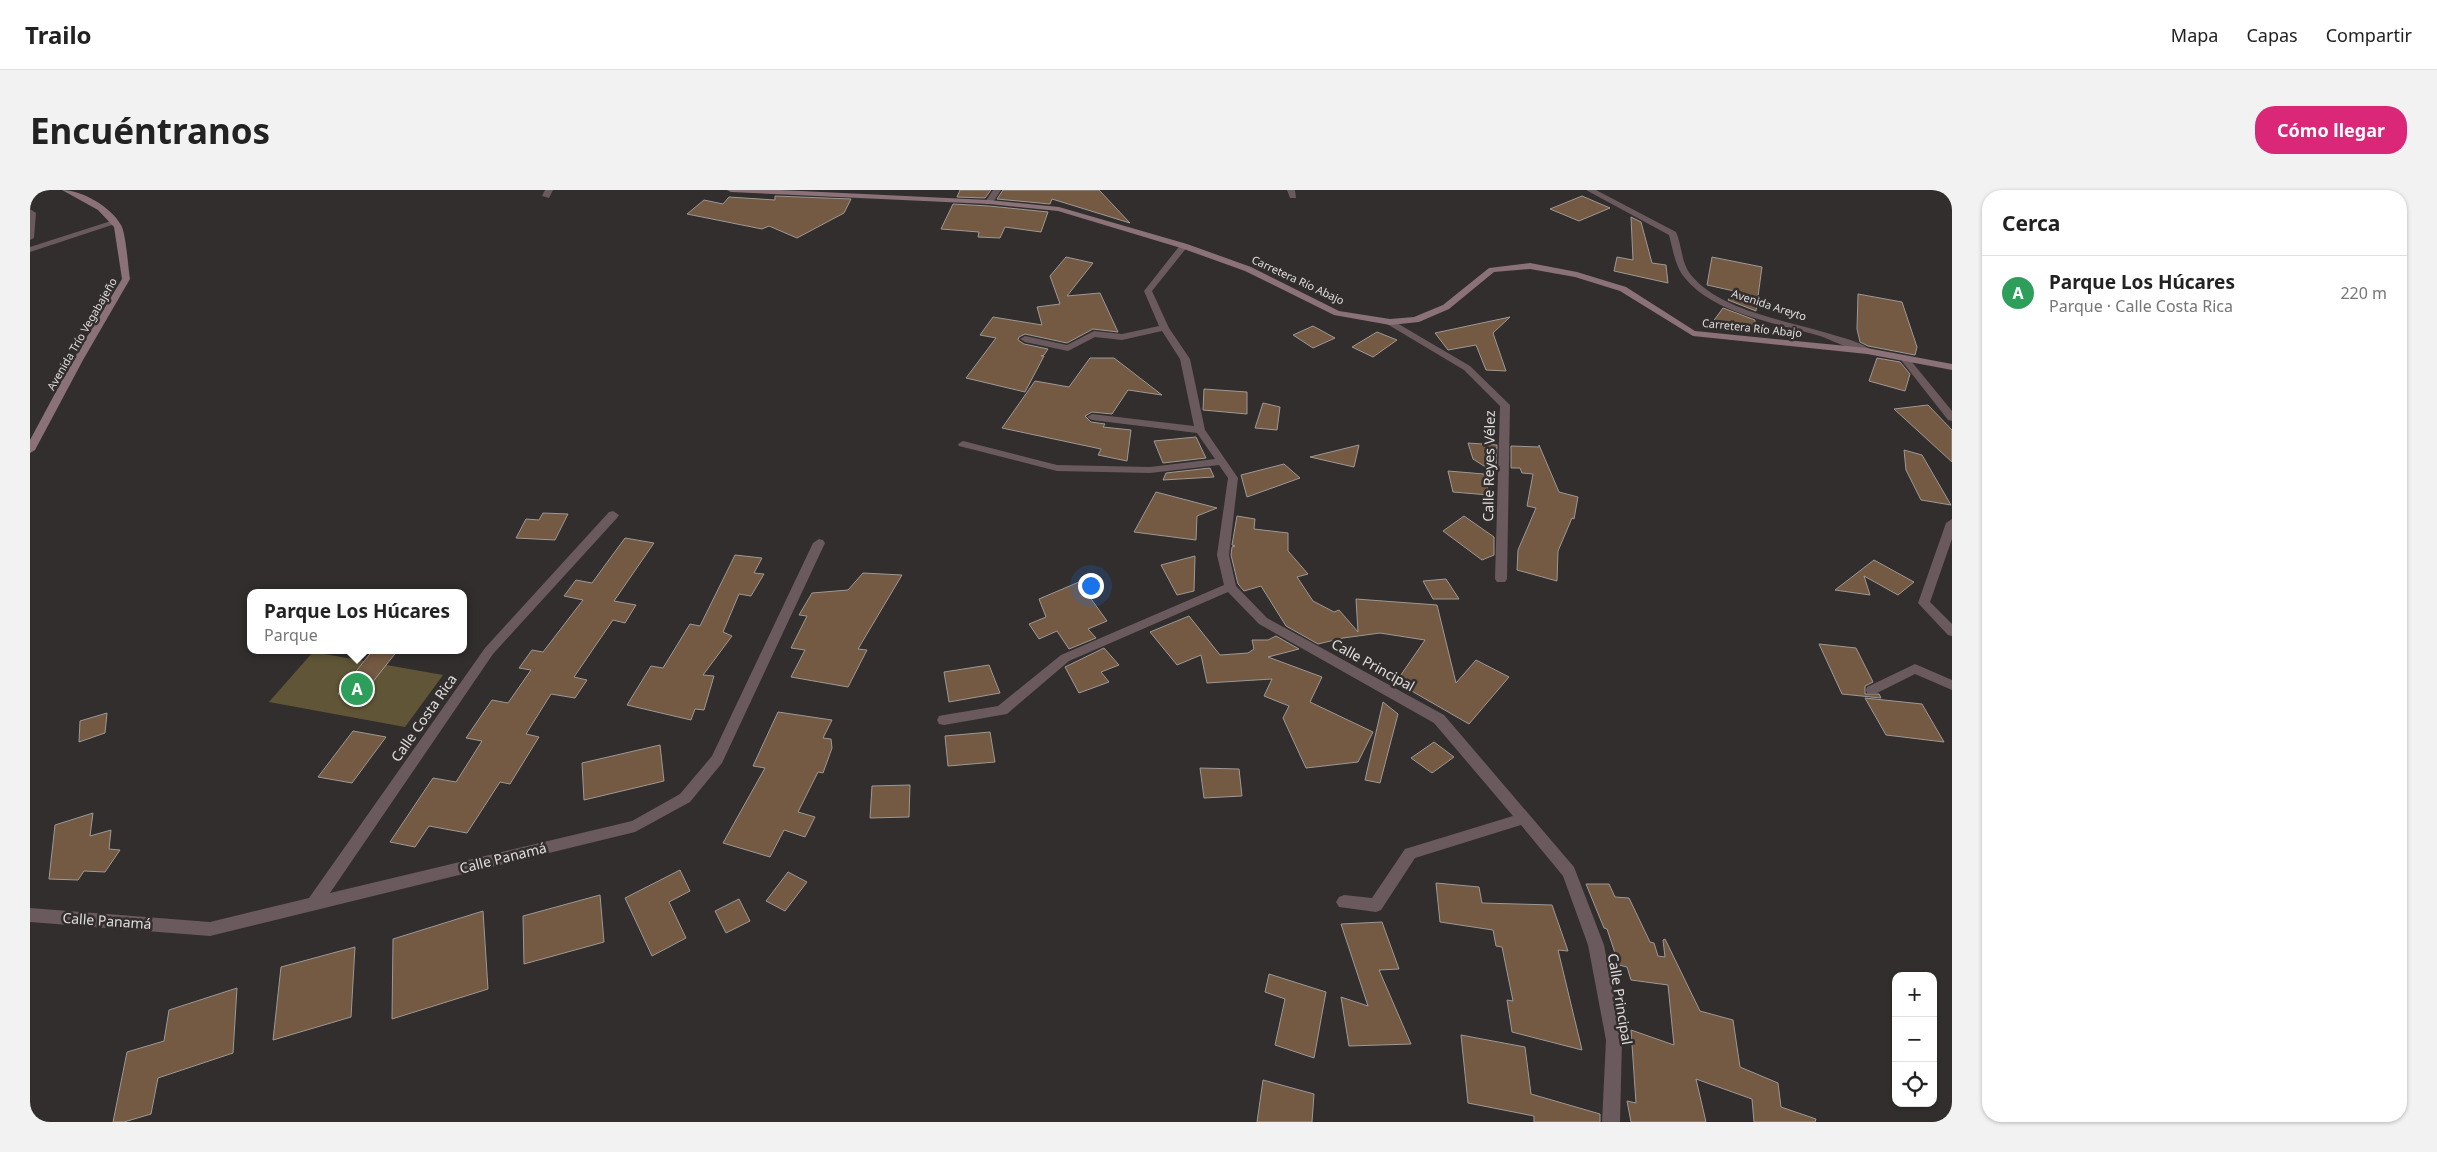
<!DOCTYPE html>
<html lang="es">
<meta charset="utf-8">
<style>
body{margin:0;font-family:"Noto Sans",sans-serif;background:#f2f2f2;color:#222}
.controls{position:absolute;right:15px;bottom:15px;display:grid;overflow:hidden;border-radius:10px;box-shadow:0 1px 4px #0004}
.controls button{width:45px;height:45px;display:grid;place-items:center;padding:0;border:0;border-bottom:1px solid #e0e0e0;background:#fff;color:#222;font:25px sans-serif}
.you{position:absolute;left:1060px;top:395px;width:18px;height:18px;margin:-12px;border:4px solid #fff;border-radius:50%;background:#1a73e8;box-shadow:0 0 0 8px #1a73e833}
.badge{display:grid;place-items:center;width:32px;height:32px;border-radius:50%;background:#db2777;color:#fff;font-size:16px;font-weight:700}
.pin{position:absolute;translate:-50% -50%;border:2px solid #fff;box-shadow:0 1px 5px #0006}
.popup{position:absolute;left:217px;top:399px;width:220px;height:65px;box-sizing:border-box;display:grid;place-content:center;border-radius:10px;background:#fff;filter:drop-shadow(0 1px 4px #0005);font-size:16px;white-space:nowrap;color:#767676}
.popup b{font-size:19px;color:#222}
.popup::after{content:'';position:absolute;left:50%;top:100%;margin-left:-10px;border:10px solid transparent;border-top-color:#fff}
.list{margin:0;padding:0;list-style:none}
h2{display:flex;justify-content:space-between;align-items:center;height:65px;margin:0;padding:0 20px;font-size:21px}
h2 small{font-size:16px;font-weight:400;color:#767676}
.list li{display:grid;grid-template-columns:32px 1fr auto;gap:15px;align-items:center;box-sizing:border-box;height:75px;padding:0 20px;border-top:1px solid #e0e0e0}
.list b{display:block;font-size:19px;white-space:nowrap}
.list p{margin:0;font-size:16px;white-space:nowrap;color:#767676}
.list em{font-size:16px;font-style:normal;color:#767676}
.icon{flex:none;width:28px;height:28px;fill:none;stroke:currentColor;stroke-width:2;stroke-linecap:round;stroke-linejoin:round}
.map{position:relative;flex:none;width:1922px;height:932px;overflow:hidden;border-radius:20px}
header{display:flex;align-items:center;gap:30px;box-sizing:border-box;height:70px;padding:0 25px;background:#fff;border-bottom:1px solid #e0e0e0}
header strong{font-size:24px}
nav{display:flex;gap:28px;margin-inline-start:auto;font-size:18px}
.intro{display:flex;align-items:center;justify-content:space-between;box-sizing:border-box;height:120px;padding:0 30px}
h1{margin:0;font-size:35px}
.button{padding:12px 22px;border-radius:20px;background:#db2777;color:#fff;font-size:18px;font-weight:700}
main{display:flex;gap:30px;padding:0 30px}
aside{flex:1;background:#fff;border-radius:20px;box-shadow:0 1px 4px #0004}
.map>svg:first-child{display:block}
.green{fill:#605637}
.building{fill:#745943;stroke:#9d9996}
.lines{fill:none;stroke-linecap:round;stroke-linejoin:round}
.street{fill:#6a5a5e;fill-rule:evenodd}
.secondary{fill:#8b7278;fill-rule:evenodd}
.labels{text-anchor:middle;stroke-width:5;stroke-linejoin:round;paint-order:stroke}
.far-street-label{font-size:11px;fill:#e0dddc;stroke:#322e2d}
.street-label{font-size:14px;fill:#e0dddc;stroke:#322e2d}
</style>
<header>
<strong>Trailo</strong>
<nav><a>Mapa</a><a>Capas</a><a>Compartir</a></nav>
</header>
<div class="intro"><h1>Encuéntranos</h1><a class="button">Cómo llegar</a></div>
<main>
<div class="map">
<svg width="1922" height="932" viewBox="0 0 1922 932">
<rect width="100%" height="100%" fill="#322e2d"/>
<!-- green -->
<polygon class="green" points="283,462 413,485 375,537 239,512"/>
<!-- building -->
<g class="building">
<polygon points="930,0 961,0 955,8 927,7"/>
<polygon points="973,0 1069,0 1100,33 1022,9 1020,14 967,9"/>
<polygon points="745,6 821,9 814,23 767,48 739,36 732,39 657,24 674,10 693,14 699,7 745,10"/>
<polygon points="1552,6 1580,18 1549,31 1520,19"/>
<polygon points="923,14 959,16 1018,22 1011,42 975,37 970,48 948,47 949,42 911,39"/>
<polygon points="1601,27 1611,32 1622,73 1636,75 1638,93 1584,81 1587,67 1603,70"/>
<polygon points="1036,67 1063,73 1037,106 1070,103 1088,142 1063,139 1037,153 995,144 989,147 988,150 994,154 1018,159 1014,165 1011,166 1014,166 995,202 936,188 966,148 950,145 963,127 1012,135 1007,117 1030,114 1020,86"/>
<polygon points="1682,67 1732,77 1726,121 1698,110 1704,101 1677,95"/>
<polygon points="1828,104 1872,112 1887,157 1885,165 1838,156 1830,152 1827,139"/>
<polygon points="1693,118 1725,130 1724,142 1711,138 1708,141 1682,133"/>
<polygon points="1480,127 1463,143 1476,181 1456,180 1446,155 1418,160 1405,143"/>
<polygon points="1283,136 1305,148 1283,158 1263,145"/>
<polygon points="1347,142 1367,150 1343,167 1322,157"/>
<polygon points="1060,168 1084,168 1132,205 1098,200 1082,224 1062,222 1055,226 1061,232 1075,234 1073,237 1101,240 1097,271 1068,265 1071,259 972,238 1005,191 1039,197"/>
<polygon points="1847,168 1870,172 1880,184 1875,201 1839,191"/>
<polygon points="1174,199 1217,202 1217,224 1173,220"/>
<polygon points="1233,213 1250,217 1247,240 1225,238"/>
<polygon points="1898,215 1922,240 1922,272 1864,219"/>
<polygon points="1166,247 1176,268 1133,273 1124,251"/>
<polygon points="1438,253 1467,255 1466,277 1454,276 1443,269"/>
<polygon points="1329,255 1324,277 1280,267"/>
<polygon points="1509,255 1529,302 1548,307 1544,329 1542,328 1528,361 1527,391 1487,380 1488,360 1506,318 1497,316 1503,284 1492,283 1490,278 1481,278 1481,256 1509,257"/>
<polygon points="1874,260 1892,265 1921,315 1891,310 1876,280"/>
<polygon points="1254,274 1270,288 1217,307 1211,285"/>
<polygon points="1180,278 1184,287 1133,290 1136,283"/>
<polygon points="1418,281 1454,284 1459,305 1423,302"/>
<polygon points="1126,302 1187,318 1167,326 1166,350 1104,342"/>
<polygon points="513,323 538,324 525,350 486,348 496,329 509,330"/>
<polygon points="1207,326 1225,329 1224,339 1258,343 1258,361 1278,384 1267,387 1283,411 1304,422 1309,420 1328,442 1326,409 1407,415 1426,493 1446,470 1479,487 1439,534 1366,492 1395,450 1350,443 1313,448 1288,454 1256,436 1231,396 1214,401 1208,394 1201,365 1202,357 1205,356 1202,355"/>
<polygon points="1434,326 1464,347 1464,365 1452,370 1413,341"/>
<polygon points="595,348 624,353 584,411 606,415 595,433 583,430 544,487 557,490 545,508 521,504 496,544 509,547 480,594 470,592 437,643 399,636 385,657 360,652 403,588 426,592 452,551 436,548 462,510 478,513 501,480 489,478 502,460 513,462 553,410 534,406 546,390 562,393"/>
<polygon points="705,365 732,368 724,383 734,384 721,406 709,404 693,442 702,446 673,485 684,486 674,520 665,519 661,530 597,515 621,476 633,478 660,434 670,436"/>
<polygon points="1165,366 1164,401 1147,405 1131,375"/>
<polygon points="1844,370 1884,392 1868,405 1834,386 1840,405 1805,400"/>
<polygon points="833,383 872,385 828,459 837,460 818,497 761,487 775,460 761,458 777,426 769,425 782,403 818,400"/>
<polygon points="1416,389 1429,409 1403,409 1393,391"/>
<polygon points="1049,392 1077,431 1058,439 1066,448 1039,459 1027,441 1009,449 999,434 1016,427 1009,409"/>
<polygon points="1159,426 1190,465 1218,463 1224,459 1222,450 1238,450 1246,446 1269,459 1238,467 1292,487 1280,512 1343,542 1328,572 1276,578 1253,528 1259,516 1234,506 1242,489 1177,493 1171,465 1147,475 1120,442"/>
<polygon points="1789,454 1826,458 1843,492 1835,496 1835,504 1849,504 1851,508 1812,504"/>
<polygon points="1074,458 1089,475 1071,482 1079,492 1049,503 1035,477"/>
<polygon points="343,460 368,460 330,508 308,504"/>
<polygon points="959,475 970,503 919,512 914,482"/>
<polygon points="1835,508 1892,514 1914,552 1856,545"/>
<polygon points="1353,512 1368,524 1350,593 1335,590"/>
<polygon points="748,522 802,530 793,548 801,549 802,558 793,583 788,582 768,622 785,627 775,647 754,640 740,667 693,653 735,578 723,576"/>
<polygon points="77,523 75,543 49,552 50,531"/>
<polygon points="323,541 356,547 322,593 288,587"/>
<polygon points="960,542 965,572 918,576 915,546"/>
<polygon points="1404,552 1424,567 1402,583 1381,568"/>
<polygon points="630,555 634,591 554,610 552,573"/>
<polygon points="1170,578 1209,579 1212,606 1174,608"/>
<polygon points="880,595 879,627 840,628 842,596"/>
<polygon points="63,623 60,646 81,640 79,659 90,660 75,682 54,681 48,690 19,689 25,635"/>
<polygon points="650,680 660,701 639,712 656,748 622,766 595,708"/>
<polygon points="758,682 777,692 755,721 736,711"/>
<polygon points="1406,693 1449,697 1452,713 1522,715 1538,761 1528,760 1552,860 1482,842 1477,810 1483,811 1472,757 1466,756 1463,740 1410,732"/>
<polygon points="1556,694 1579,694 1585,707 1599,708 1620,752 1624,753 1628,766 1635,767 1633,750 1635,749 1670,821 1703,830 1710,877 1748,893 1751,917 1786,929 1785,932 1724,932 1722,909 1666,889 1676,932 1601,932 1597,911 1606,913 1601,840 1644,855 1638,795 1601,790 1597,777 1589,775 1577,739 1574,738"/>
<polygon points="570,705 574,752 494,774 493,726"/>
<polygon points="709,709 720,731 696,743 685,721"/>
<polygon points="453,721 458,799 362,829 363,749"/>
<polygon points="1352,732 1369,779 1349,780 1381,854 1319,856 1311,807 1338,816 1311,734"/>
<polygon points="325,757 321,827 243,850 251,777"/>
<polygon points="1239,784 1296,802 1284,868 1245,855 1255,809 1235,802"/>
<polygon points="207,798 203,863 128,888 121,924 94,932 83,932 97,862 134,851 139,820"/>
<polygon points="1431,845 1495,857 1501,904 1570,924 1570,932 1504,932 1504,926 1438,913"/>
<polygon points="1233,890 1284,904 1282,932 1227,932"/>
</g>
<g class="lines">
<!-- street -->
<g class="street">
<polygon points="515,0 523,0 519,8 512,6"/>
<polygon points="963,0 971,0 962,14 956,14 955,12"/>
<polygon points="1257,0 1265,0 1266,8 1260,8"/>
<path d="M1556,0H1566L1646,42C1652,55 1651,73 1661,85C1692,123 1763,131 1807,146C1818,149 1833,153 1842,161L1840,163C1831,165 1802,150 1790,146C1747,133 1684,124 1655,88C1645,77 1643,59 1639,45Z"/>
<polygon points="0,19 6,23 4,48 0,50"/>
<polygon points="81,31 88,33 0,62 0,57"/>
<polygon points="1151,54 1158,56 1122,101 1139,138 1160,169 1175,240 1208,288 1199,365 1206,396 1237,428 1414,525 1544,677 1574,755 1592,850 1590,932 1572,932 1576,850 1558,755 1533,686 1491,635 1385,668 1351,720 1346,722 1309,717 1306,712 1309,707 1314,705 1342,708 1375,659 1483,626 1404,533 1229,434 1198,402 1039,471 977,524 914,535 909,534 907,530 909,526 914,525 968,516 1031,465 1194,395 1187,365 1198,288 1189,275 1120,283 1027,281 929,256 928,254 933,251 1027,275 1120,277 1185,269 1167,243 1062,230 1057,227 1062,224 1164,236 1150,169 1132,141 1092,150 1065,147 1038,161 995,152 990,149 995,146 1037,155 1064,141 1092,144 1129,136 1114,101"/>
<polygon points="1360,129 1440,176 1480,215 1477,389 1475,392 1467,392 1465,389 1470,216 1434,180 1357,134 1356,132"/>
<polygon points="1874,165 1877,166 1922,221 1922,231 1918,230 1871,170 1871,166"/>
<polygon points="583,321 589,325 587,328 463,464 300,703 602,631 650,604 682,566 783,353 789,349 793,350 795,353 692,573 660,612 605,642 180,746 0,732 0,718 180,732 279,708 455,458 579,322"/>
<polygon points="1922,329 1922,349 1900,412 1922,434 1922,446 1918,445 1888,413 1916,333"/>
<polygon points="1885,474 1922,490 1922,500 1885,484 1847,503 1837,503 1836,500 1837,497"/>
</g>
<!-- secondary -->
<g class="secondary">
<path d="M32,0C52,0 81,17 91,35C96,43 98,77 100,89L53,170L5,260L0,263V250L43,170L92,89L84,37L68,20Z"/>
<polygon points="697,0 750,0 959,10 1029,17 1157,54 1221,77 1309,121 1360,129 1384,127 1413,115 1459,78 1500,73 1547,82 1596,97 1665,141 1837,158 1922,174 1922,180 1837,164 1663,146 1590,101 1545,87 1500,79 1464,82 1419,119 1389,132 1360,135 1304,125 1215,81 1151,58 1028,21 959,14 701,2"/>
</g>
</g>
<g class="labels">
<!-- far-street labels -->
<g class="far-street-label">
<text transform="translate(1268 90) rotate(25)" y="4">Carretera Río Abajo</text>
<text transform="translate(1739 115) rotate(18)" y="4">Avenida Areyto</text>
<text transform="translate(1722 138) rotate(6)" y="4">Carretera Río Abajo</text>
<text transform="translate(52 144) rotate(-60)" y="4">Avenida Trío Vegabajeño</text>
</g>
<!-- street labels -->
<g class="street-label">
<text transform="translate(1459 276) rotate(-89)" y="5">Calle Reyes Vélez</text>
<text transform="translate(1343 475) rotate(29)" y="5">Calle Principal</text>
<text transform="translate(394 528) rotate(-55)" y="5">Calle Costa Rica</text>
<text transform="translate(473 668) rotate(-14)" y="5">Calle Panamá</text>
<text transform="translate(77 731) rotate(4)" y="5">Calle Panamá</text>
<text transform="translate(1590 809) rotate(81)" y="5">Calle Principal</text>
</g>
</g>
</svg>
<div class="controls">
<button>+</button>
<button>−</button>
<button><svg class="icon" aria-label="locate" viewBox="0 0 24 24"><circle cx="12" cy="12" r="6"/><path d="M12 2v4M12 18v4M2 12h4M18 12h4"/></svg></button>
</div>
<div class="you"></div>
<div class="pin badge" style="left:327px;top:499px;background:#2e9e5b">A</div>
<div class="popup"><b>Parque Los Húcares</b>Parque</div>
</div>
<aside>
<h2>Cerca<small></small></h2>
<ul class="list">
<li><span class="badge" style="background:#2e9e5b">A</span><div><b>Parque Los Húcares</b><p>Parque · Calle Costa Rica</p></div><em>220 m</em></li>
</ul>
</aside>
</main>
